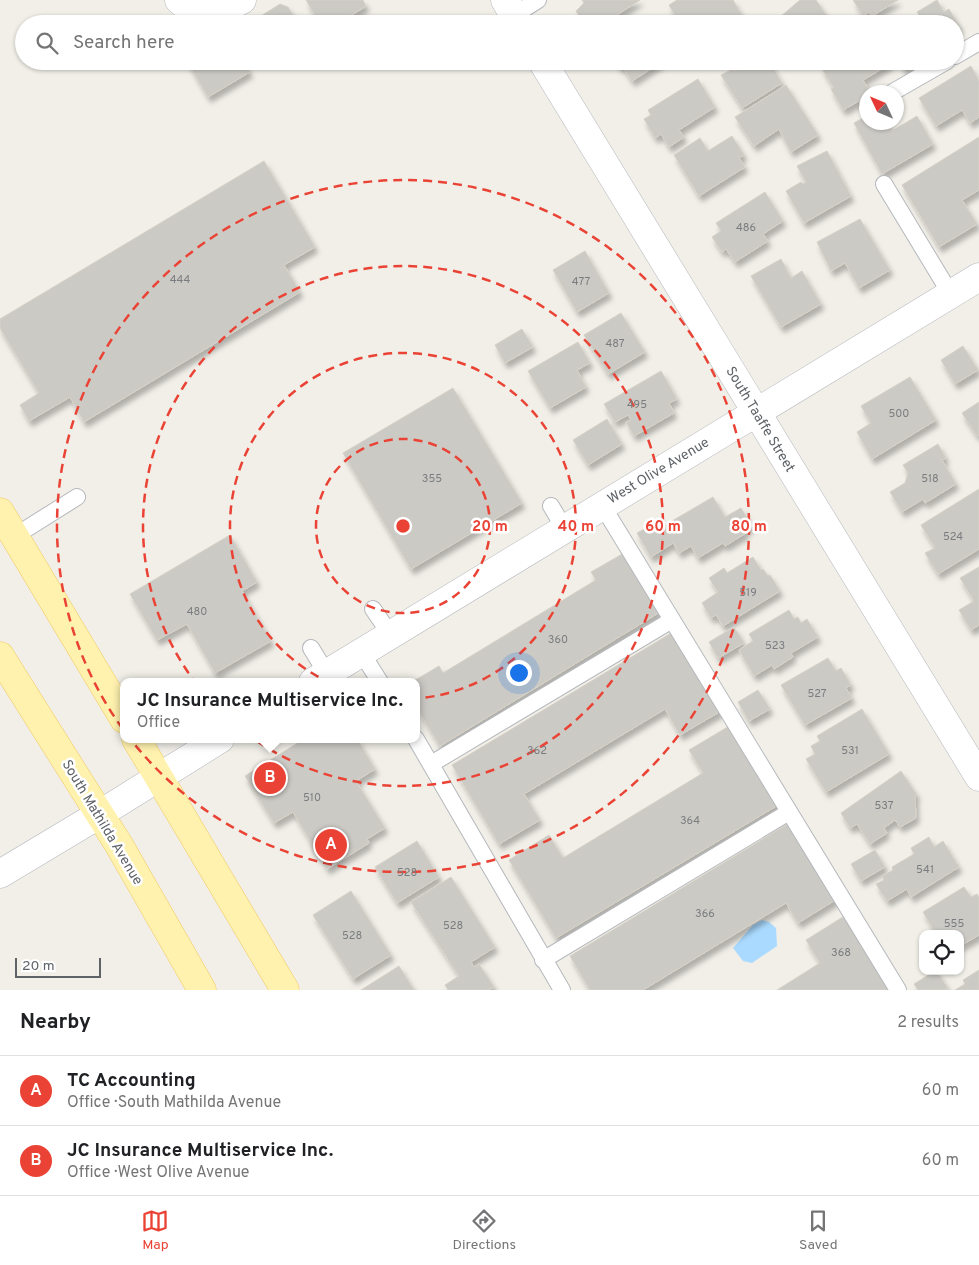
<!DOCTYPE html>
<meta charset="utf-8">
<style>
body{margin:0;font-family:Overpass,sans-serif;background:#f6f6f6;color:#202124}
.controls{position:absolute;right:15px;bottom:15px;display:grid;overflow:hidden;border-radius:10px;box-shadow:0 1px 4px #0004}
.controls button{width:45px;height:45px;display:grid;place-items:center;padding:0;border:0;border-bottom:1px solid #e0e0e0;background:#fff;color:#202124;font:25px sans-serif}
.compass{position:absolute;left:859px;top:85px;width:45px;height:45px;border-radius:50%;background:#fff;box-shadow:0 1px 4px #0004;rotate:314deg}
.scale{position:absolute;left:15px;bottom:12px;width:86px;box-sizing:border-box;padding-left:5px;border:2px solid #5f6368;border-top:0;font-size:14px;line-height:18px;white-space:nowrap;color:#5f6368;-webkit-text-stroke:4px #fff;paint-order:stroke}
.you{position:absolute;left:518px;top:672px;width:18px;height:18px;margin:-12px;border:4px solid #fff;border-radius:50%;background:#1a73e8;box-shadow:0 0 0 8px #1a73e833}
.badge{display:grid;place-items:center;width:32px;height:32px;border-radius:50%;background:#ea4335;color:#fff;font-size:16px;font-weight:700}
.pin{position:absolute;translate:-50% -50%;border:2px solid #fff;box-shadow:0 1px 5px #0006}
.popup{position:absolute;left:120px;top:678px;width:300px;height:65px;box-sizing:border-box;display:grid;place-content:center;border-radius:10px;background:#fff;filter:drop-shadow(0 1px 4px #0005);font-size:16px;white-space:nowrap;color:#757577}
.popup b{font-size:19px;color:#202124}
.popup::after{content:'';position:absolute;left:50%;top:100%;margin-left:-10px;border:10px solid transparent;border-top-color:#fff}
.list{margin:0;padding:0;list-style:none}
h2{display:flex;justify-content:space-between;align-items:center;height:65px;margin:0;padding:0 20px;font-size:21px}
h2 small{font-size:16px;font-weight:400;color:#757577}
.list li{display:grid;grid-template-columns:32px 1fr auto;gap:15px;align-items:center;box-sizing:border-box;height:70px;padding:0 20px;border-top:1px solid #e0e0e0}
.list b{display:block;font-size:19px;white-space:nowrap}
.list p{margin:0;font-size:16px;white-space:nowrap;color:#757577}
.list em{font-size:16px;font-style:normal;color:#757577}
.icon{flex:none;width:28px;height:28px;fill:none;stroke:currentColor;stroke-width:2;stroke-linecap:round;stroke-linejoin:round}
.map{position:relative;flex:none;width:979px;height:990px;overflow:hidden}
.search{position:absolute;background:#fff;box-shadow:0 1px 4px #0004;left:15px;right:15px;top:15px;height:55px;display:flex;align-items:center;gap:12px;box-sizing:border-box;padding:0 18px;border-radius:28px;color:#757577;font-size:19px}
.sheet{height:205px;background:#fff}
nav{display:flex;justify-content:space-around;align-items:center;box-sizing:border-box;height:70px;border-top:1px solid #e0e0e0;background:#fff;font-size:14px;color:#757577}
nav a{display:grid;justify-items:center;gap:2px}
nav .on{color:#ea4335}
.map>svg:first-child{display:block}
.water{fill:#aadaff}
.building{fill:#cccac5;stroke:#d6d1c6;filter:url(#shadow)}
.lines{fill:none;stroke-linecap:round;stroke-linejoin:round}
.service-casing{stroke:#b5b8bc;stroke-width:18}
.minor-casing{stroke:#b5b8bc;stroke-width:29}
.tertiary-casing{stroke:#b5b8bc;stroke-width:29}
.primary-casing{stroke:#f2c960;stroke-width:29}
.service{stroke:#fff;stroke-width:16}
.minor{stroke:#fff;stroke-width:28}
.tertiary{stroke:#fff;stroke-width:28}
.primary{stroke:#fff2af;stroke-width:28}
.ring{fill:none;stroke:#ea4335;stroke-width:2.5;stroke-dasharray:9 6}
.labels{text-anchor:middle;stroke-width:5;stroke-linejoin:round;paint-order:stroke}
.number-label{font-size:11px;fill:#7a7d7f}
.street-label{font-size:14px;fill:#5f6368;stroke:#fff}
.centre{fill:#ea4335;stroke:#fff;stroke-width:2.5}
.ring-label{font-size:15px;text-anchor:middle;font-weight:bold;fill:#ea4335;stroke:#fff;stroke-width:5;stroke-linejoin:round;paint-order:stroke}
</style>
<div class="map">
<svg width="979" height="990" viewBox="0 0 979 990">
<defs>
<filter id="shadow"><feDropShadow dx="3" dy="5.5" stdDeviation="2.5" flood-color="#0004"/></filter>
</defs>
<rect width="100%" height="100%" fill="#f1efe8"/>
<!-- water -->
<polygon class="water" points="762,920 769,922 776,928 777,946 752,963 743,961 733,948 753,925"/>
<!-- building -->
<g class="building">
<polygon points="306,0 363,0 366,6 338,24 320,24"/>
<polygon points="582,0 640,0 612,18 616,24 594,24 593,21 584,24 576,11 584,3"/>
<polygon points="677,0 733,0 747,24 715,24 711,16 698,24 680,24 669,5"/>
<polygon points="800,0 816,0 827,16 815,24 784,24 780,17"/>
<polygon points="853,0 898,0 872,16 869,12 863,16"/>
<polygon points="937,0 944,12 949,9 960,27 955,30 955,24 913,24 921,18 917,12"/>
<polygon points="280,4 288,7 299,24 248,24"/>
<polygon points="187,61 243,61 250,72 208,97"/>
<polygon points="616,61 663,61 632,81 622,66 620,68"/>
<polygon points="733,61 769,61 782,83 742,108 721,75 733,69 734,71 738,69"/>
<polygon points="830,61 889,61 890,64 863,80 870,92 866,92 866,97 843,110 831,89 834,88 821,67"/>
<polygon points="899,61 918,61 904,70"/>
<polygon points="971,66 979,81 979,117 970,123 962,110 936,126 919,98"/>
<polygon points="698,79 715,107 679,130 684,137 669,147 661,134 655,138 644,119 651,115 648,110"/>
<polygon points="786,85 818,135 791,152 779,129 754,146 735,117"/>
<polygon points="866,116 866,122 888,122 892,131 917,116 933,144 882,174 854,123"/>
<polygon points="732,136 744,155 739,158 745,167 699,196 674,155 700,138 708,151"/>
<polygon points="979,137 979,190 962,200 977,224 939,247 902,185"/>
<polygon points="827,151 851,196 804,223 786,191 801,182 803,184 806,182 797,166"/>
<polygon points="264,161 315,247 284,265 300,292 84,422 70,397 29,421 20,405 39,393 0,328 0,319"/>
<polygon points="765,192 783,221 763,234 768,241 735,262 726,249 722,252 712,237 721,231 716,223"/>
<polygon points="860,219 890,270 859,288 845,263 831,271 817,242"/>
<polygon points="585,251 609,293 577,312 553,270"/>
<polygon points="781,259 791,278 802,271 821,304 781,327 751,276"/>
<polygon points="621,313 645,352 608,374 584,335"/>
<polygon points="522,329 533,347 505,363 495,345"/>
<polygon points="578,342 590,363 577,370 586,387 550,408 528,371"/>
<polygon points="963,346 978,370 955,384 941,360"/>
<polygon points="661,371 677,399 669,403 674,413 634,436 626,422 631,420 628,415 615,422 604,404"/>
<polygon points="910,377 936,420 872,459 857,432 871,423 861,406"/>
<polygon points="453,388 522,503 411,569 343,453"/>
<polygon points="979,402 979,435 977,436 962,413"/>
<polygon points="607,419 622,444 588,465 573,440"/>
<polygon points="938,444 946,458 942,460 956,484 925,503 923,499 902,512 890,492 905,483 908,473 903,465"/>
<polygon points="979,489 979,549 938,574 925,553 935,548 921,525"/>
<polygon points="713,497 725,517 741,508 752,526 744,530 746,533 725,546 723,543 698,558 691,546 679,553 673,543 651,557 637,533 662,519 665,525"/>
<polygon points="230,535 257,582 242,591 271,641 215,673 187,624 157,640 130,594"/>
<polygon points="624,553 660,612 440,746 416,706 416,682 412,682 439,666 443,673 596,580 591,572"/>
<polygon points="753,557 761,570 763,569 768,576 770,575 780,591 723,626 716,615 711,618 702,603 718,592 709,578 724,568 727,573"/>
<polygon points="979,567 979,625 971,630 959,610 974,601 960,578"/>
<polygon points="789,610 794,619 798,617 801,623 807,619 818,637 791,653 793,657 774,669 772,665 754,676 739,650 753,641 749,634"/>
<polygon points="734,627 744,643 718,658 709,642"/>
<polygon points="673,632 721,711 680,735 665,709 524,794 540,820 499,844 452,765"/>
<polygon points="828,658 836,671 841,668 851,685 846,688 852,698 805,725 781,685"/>
<polygon points="758,690 770,709 749,721 738,702"/>
<polygon points="862,709 889,754 826,792 806,759 815,754 811,746 820,741 817,736"/>
<polygon points="731,725 778,805 556,938 509,860 549,835 563,858 703,773 689,750"/>
<polygon points="304,739 357,739 375,769 356,781 385,828 367,839 369,843 327,869 293,812 274,823 245,776"/>
<polygon points="901,771 917,795 915,797 916,818 900,827 895,820 884,828 887,833 870,844 857,824 850,828 841,813"/>
<polygon points="791,822 837,899 798,923 786,903 643,990 590,990 570,956"/>
<polygon points="929,837 934,847 943,841 959,867 911,897 907,889 887,901 876,884 884,880 882,876 893,870 892,867 914,854 911,848"/>
<polygon points="417,841 439,877 397,903 375,867"/>
<polygon points="875,850 885,867 861,881 851,864"/>
<polygon points="451,877 495,947 471,962 474,967 479,964 494,987 489,990 448,990 445,985 459,976 411,902"/>
<polygon points="964,887 971,897 977,894 979,897 979,935 960,946 960,934 936,934 923,912"/>
<polygon points="351,891 391,955 353,979 313,915"/>
<polygon points="846,915 892,990 777,990 820,963 806,940"/>
<polygon points="399,966 414,990 361,990"/>
<polygon points="979,970 979,990 955,990 965,984 963,980"/>
<polygon points="935,971 937,971 948,989 918,990 914,984"/>
</g>
<g class="lines">
<!-- service casing -->
<g class="service-casing">
<g id="service">
<polyline points="514,15 538,0"/>
<polyline points="955,56 979,42"/>
<polyline points="893,92 947,61"/>
<polyline points="884,184 950,293"/>
<polyline points="602,505 898,990"/>
<polyline points="551,506 564,528"/>
<polyline points="15,536 77,497"/>
<polyline points="373,609 390,634"/>
<polyline points="311,648 327,674"/>
<polyline points="361,652 380,682"/>
<polyline points="416,739 562,990"/>
<polyline points="431,764 672,620"/>
<polyline points="543,960 789,812"/>
</g>
</g>
<!-- minor casing -->
<g class="minor-casing">
<g id="minor">
<path d="M179,0C196,16 223,11 242,0"/>
<polyline points="505,0 519,24"/>
<polyline points="542,61 979,777"/>
<polyline points="0,874 100,814"/>
</g>
</g>
<!-- tertiary casing -->
<g class="tertiary-casing">
<g id="tertiary">
<polyline points="313,682 979,277"/>
<polyline points="100,814 220,739"/>
</g>
</g>
<!-- primary casing -->
<g class="primary-casing">
<g id="primary">
<polyline points="0,512 124,719"/>
<polyline points="0,656 119,845 202,990"/>
<polyline points="136,739 285,990"/>
</g>
</g>
<!-- service -->
<use href="#service" class="service"/>
<!-- minor -->
<use href="#minor" class="minor"/>
<!-- tertiary -->
<use href="#tertiary" class="tertiary"/>
<!-- primary -->
<use href="#primary" class="primary"/>
</g>
<!-- distance rings -->
<g class="ring">
<circle cx="403" cy="526" r="87"/>
<circle cx="403" cy="526" r="173"/>
<circle cx="403" cy="526" r="260"/>
<circle cx="403" cy="526" r="346"/>
</g>
<g class="labels">
<!-- number labels -->
<g class="number-label">
<text x="746" y="231">486</text>
<text x="180" y="283">444</text>
<text x="581" y="285">477</text>
<text x="615" y="347">487</text>
<text x="637" y="408">495</text>
<text x="899" y="417">500</text>
<text x="432" y="482">355</text>
<text x="930" y="482">518</text>
<text x="953" y="540">524</text>
<text x="748" y="596">519</text>
<text x="197" y="615">480</text>
<text x="558" y="643">360</text>
<text x="775" y="649">523</text>
<text x="817" y="697">527</text>
<text x="537" y="754">362</text>
<text x="850" y="754">531</text>
<text x="312" y="801">510</text>
<text x="884" y="809">537</text>
<text x="690" y="824">364</text>
<text x="925" y="873">541</text>
<text x="407" y="876">528</text>
<text x="705" y="917">366</text>
<text x="954" y="927">555</text>
<text x="453" y="929">528</text>
<text x="352" y="939">528</text>
<text x="841" y="956">368</text>
</g>
<!-- street labels -->
<g class="street-label">
<text transform="translate(761 419) rotate(59)" y="5">South Taaffe Street</text>
<text transform="translate(658 470) rotate(-31)" y="5">West Olive Avenue</text>
<text transform="translate(103 822) rotate(59)" y="5">South Mathilda Avenue</text>
</g>
</g>
<circle cx="403" cy="526" r="8" class="centre"/>
<g class="ring-label">
<text x="490" y="531">20 m</text>
<text x="576" y="531">40 m</text>
<text x="663" y="531">60 m</text>
<text x="749" y="531">80 m</text>
</g>
</svg>
<div class="controls">
<button><svg class="icon" aria-label="locate" viewBox="0 0 24 24"><circle cx="12" cy="12" r="6"/><path d="M12 2v4M12 18v4M2 12h4M18 12h4"/></svg></button>
</div>
<svg class="compass" viewBox="-18 -18 36 36"><path d="M0-13l5 13h-10z" fill="#e53935"/><path d="M0 13l5-13h-10z" fill="#757577"/></svg>
<div class="scale">20 m</div>
<div class="you"></div>
<div class="pin badge" style="left:331px;top:845px">A</div>
<div class="pin badge" style="left:270px;top:778px">B</div>
<div class="popup"><b>JC Insurance Multiservice Inc.</b>Office</div>
<div class="search"><svg class="icon" aria-label="search" viewBox="0 0 24 24"><circle cx="10" cy="10" r="6"/><path d="M15 15l6 6"/></svg>Search here</div>
</div>
<section class="sheet">
<h2>Nearby<small>2 results</small></h2>
<ul class="list">
<li><span class="badge">A</span><div><b>TC Accounting</b><p>Office · South Mathilda Avenue</p></div><em>60 m</em></li>
<li><span class="badge">B</span><div><b>JC Insurance Multiservice Inc.</b><p>Office · West Olive Avenue</p></div><em>60 m</em></li>
</ul>
</section>
<nav>
<a class="on"><svg class="icon" aria-label="map" viewBox="0 0 24 24"><path d="M3 6l6-2 6 2 6-2v14l-6 2-6-2-6 2zM9 4v14M15 6v14"/></svg>Map</a>
<a><svg class="icon" aria-label="directions" viewBox="0 0 24 24"><path d="M12 3l9 9-9 9-9-9zM9 14v-3h6M13 9l2 2-2 2"/></svg>Directions</a>
<a><svg class="icon" aria-label="saved" viewBox="0 0 24 24"><path d="M7 4h10v16l-5-4-5 4z"/></svg>Saved</a>
</nav>
